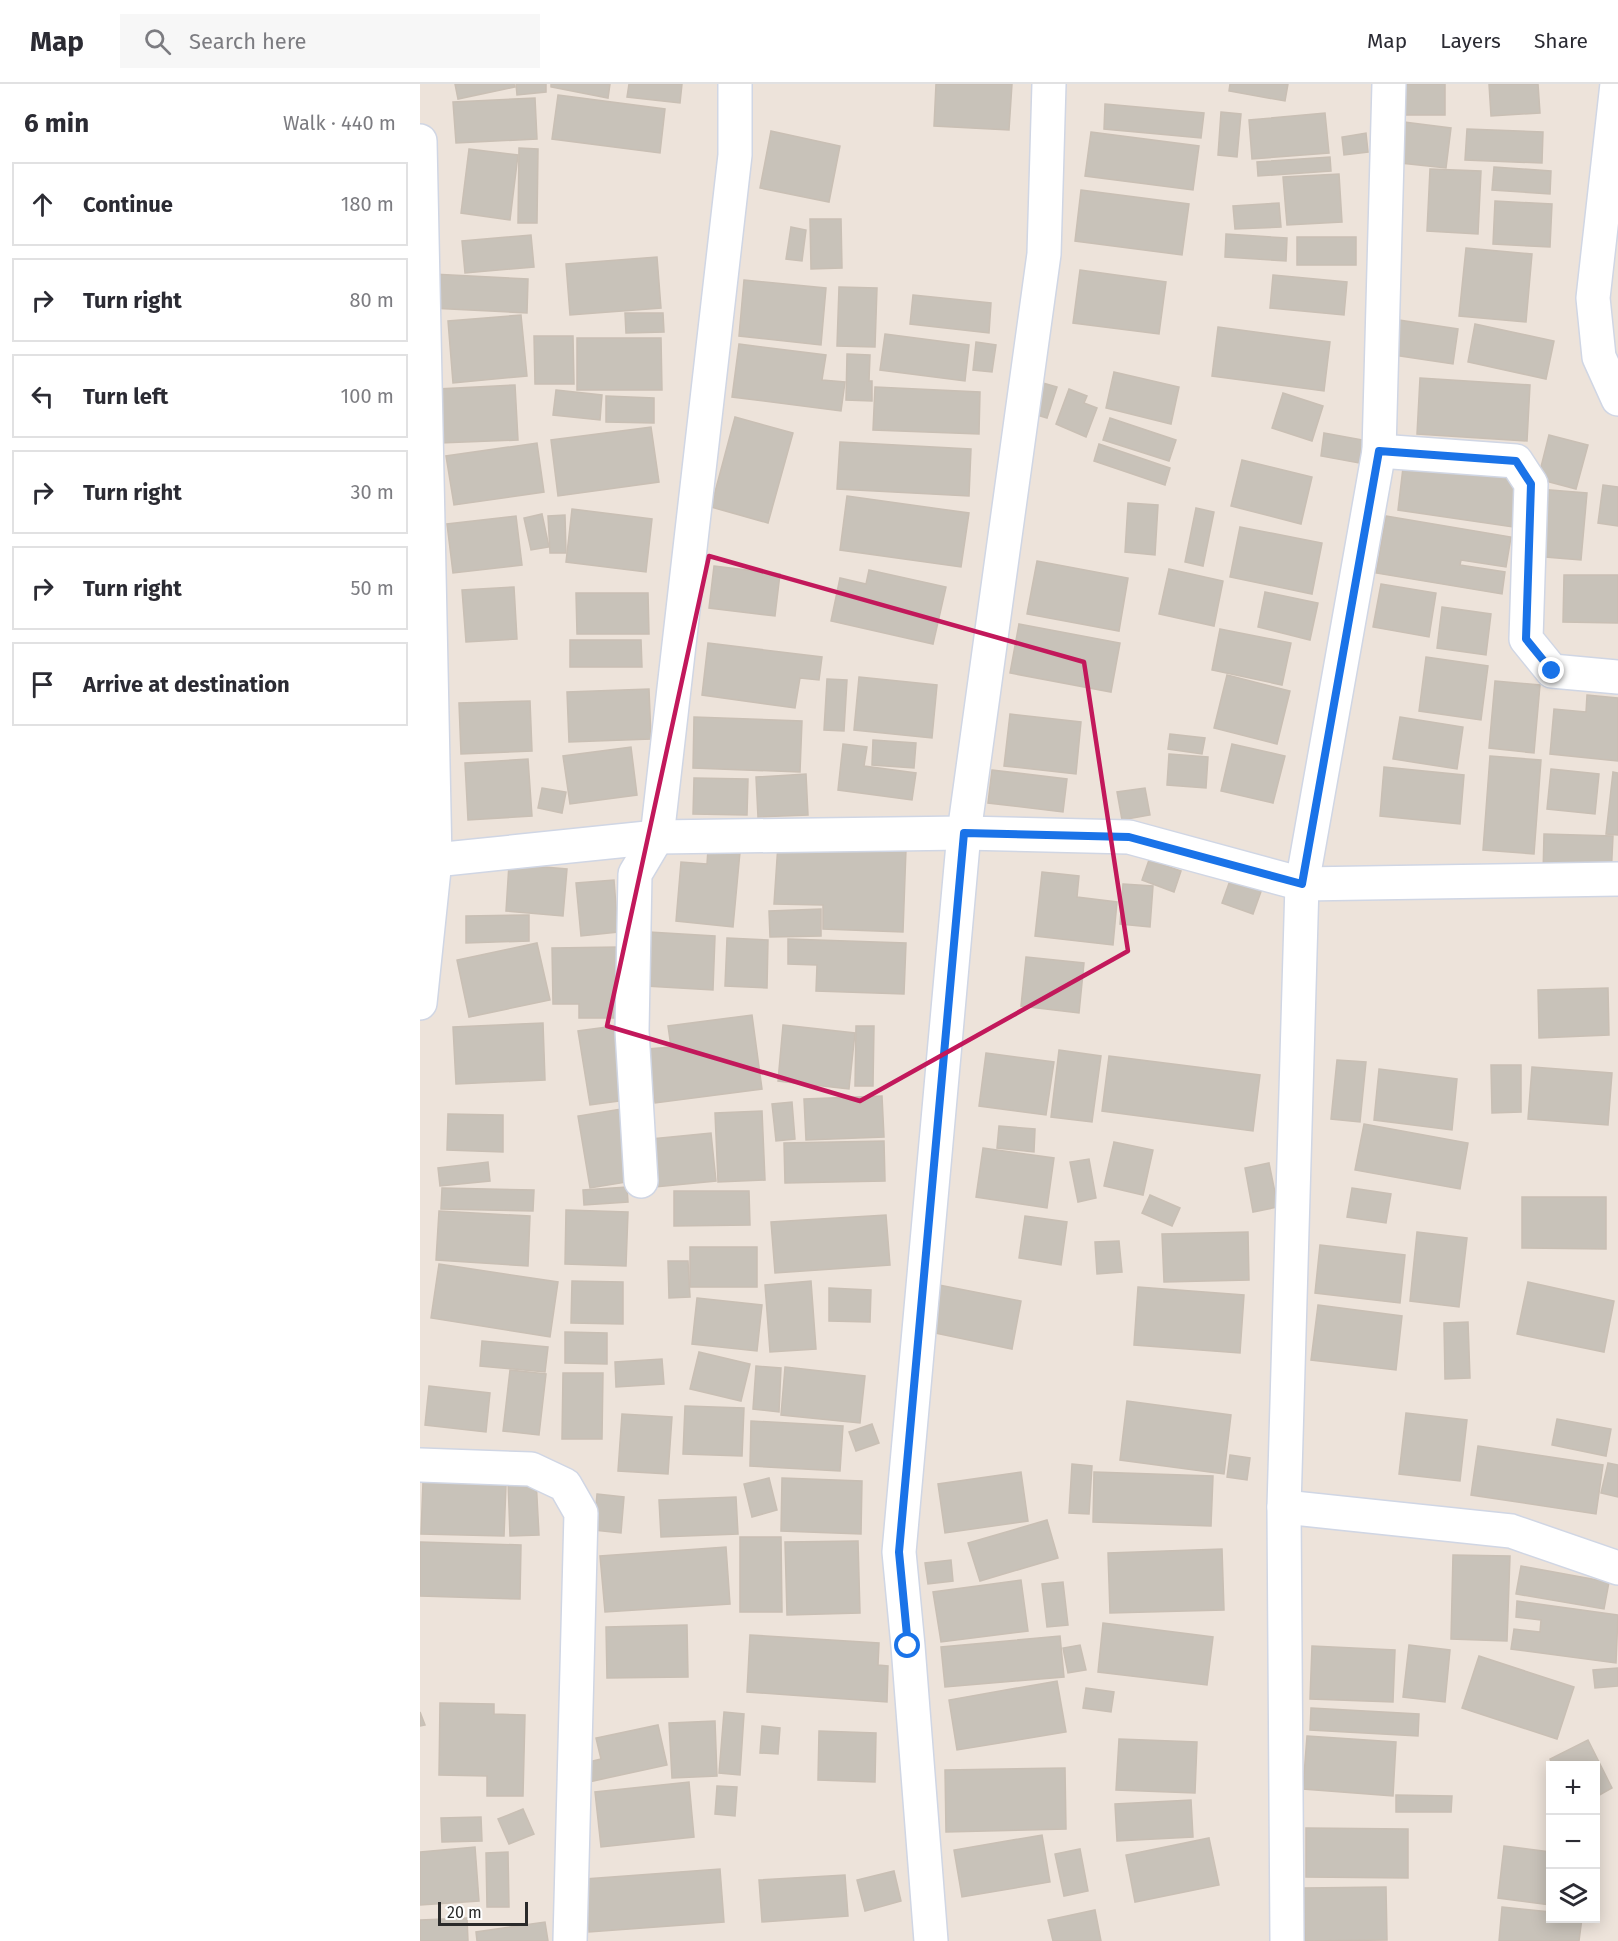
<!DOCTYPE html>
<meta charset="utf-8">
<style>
body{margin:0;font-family:"Fira Sans",sans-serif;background:#f7f7f7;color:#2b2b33}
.controls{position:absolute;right:18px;bottom:18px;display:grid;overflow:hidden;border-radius:0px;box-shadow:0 3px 15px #0003}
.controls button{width:54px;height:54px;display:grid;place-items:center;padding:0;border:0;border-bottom:2px solid #e1e1e2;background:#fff;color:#2b2b33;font:30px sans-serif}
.scale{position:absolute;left:18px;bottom:15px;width:90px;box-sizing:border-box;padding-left:6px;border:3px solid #2a2a2a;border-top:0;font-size:16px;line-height:21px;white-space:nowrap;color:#2a2a2a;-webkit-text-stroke:4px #fff;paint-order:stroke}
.stop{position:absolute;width:18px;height:18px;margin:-14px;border:4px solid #1a73e8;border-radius:50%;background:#fff}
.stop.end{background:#1a73e8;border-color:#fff;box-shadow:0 2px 6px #0008}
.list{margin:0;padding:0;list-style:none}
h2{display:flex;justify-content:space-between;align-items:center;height:78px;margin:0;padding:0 24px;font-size:26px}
h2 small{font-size:20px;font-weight:400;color:#7c7c81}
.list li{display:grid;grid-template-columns:39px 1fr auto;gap:18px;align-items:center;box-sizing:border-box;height:84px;margin:0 12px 12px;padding:0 12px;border:2px solid #e1e1e2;border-radius:0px}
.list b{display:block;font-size:22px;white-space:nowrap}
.list em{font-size:20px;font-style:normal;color:#7c7c81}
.icon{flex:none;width:33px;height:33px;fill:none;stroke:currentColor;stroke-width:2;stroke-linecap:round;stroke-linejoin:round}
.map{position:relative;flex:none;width:1198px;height:1857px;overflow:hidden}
header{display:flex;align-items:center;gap:36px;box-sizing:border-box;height:84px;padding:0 30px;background:#fff;border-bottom:2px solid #e1e1e2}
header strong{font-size:28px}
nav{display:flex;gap:33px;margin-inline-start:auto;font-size:21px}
.search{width:420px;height:54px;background:#f7f7f7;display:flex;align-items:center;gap:15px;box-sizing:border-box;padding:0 21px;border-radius:0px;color:#7c7c81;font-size:22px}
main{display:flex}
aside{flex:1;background:#fff}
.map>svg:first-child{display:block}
.building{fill:#c8c2b9;stroke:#c9bfb4;stroke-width:1.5}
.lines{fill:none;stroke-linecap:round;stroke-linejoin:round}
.minor-casing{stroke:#d0d6e4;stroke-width:36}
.minor{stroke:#fff;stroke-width:33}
.route{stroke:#1a73e8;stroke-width:8}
.marked{fill:none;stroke:#c2185b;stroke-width:4.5;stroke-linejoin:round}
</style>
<header>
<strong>Map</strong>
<div class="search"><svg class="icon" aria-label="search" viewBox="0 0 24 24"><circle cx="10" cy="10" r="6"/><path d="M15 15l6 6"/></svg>Search here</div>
<nav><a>Map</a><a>Layers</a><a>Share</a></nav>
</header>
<main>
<aside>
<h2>6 min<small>Walk · 440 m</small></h2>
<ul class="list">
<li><svg class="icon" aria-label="ahead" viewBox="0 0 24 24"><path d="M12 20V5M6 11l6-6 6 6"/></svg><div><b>Continue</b></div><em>180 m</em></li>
<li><svg class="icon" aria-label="right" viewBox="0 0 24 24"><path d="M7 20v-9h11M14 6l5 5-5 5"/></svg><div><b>Turn right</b></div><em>80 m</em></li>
<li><svg class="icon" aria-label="left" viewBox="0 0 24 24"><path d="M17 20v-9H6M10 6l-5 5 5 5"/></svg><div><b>Turn left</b></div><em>100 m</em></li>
<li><svg class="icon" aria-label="right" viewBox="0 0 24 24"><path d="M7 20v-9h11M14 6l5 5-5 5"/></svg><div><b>Turn right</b></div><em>30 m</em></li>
<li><svg class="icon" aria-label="right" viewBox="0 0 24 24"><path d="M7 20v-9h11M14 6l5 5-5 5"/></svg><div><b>Turn right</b></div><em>50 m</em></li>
<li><svg class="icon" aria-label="arrive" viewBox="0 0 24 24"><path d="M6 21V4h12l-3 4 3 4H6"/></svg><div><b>Arrive at destination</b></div></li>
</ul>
</aside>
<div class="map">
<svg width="1198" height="1857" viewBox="0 0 1198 1857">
<rect width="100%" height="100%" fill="#ede3da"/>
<!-- building -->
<g class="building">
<polygon points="35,0 94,0 95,3 38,15"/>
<polygon points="96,0 126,0 126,8 97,11"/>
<polygon points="131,0 190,0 188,14 131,3"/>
<polygon points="209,0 262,0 260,19 207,13"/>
<polygon points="516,0 592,0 589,46 514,42"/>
<polygon points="810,0 868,0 865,17 809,7"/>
<polygon points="986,0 1025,0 1025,31 985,31"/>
<polygon points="1069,0 1118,0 1120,29 1071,32"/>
<polygon points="138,11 245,25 240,69 132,55"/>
<polygon points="115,14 117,55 36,59 33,18"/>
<polygon points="685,20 784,29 781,54 684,45"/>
<polygon points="801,28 821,30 817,73 798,71"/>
<polygon points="905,29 909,69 832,75 829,36"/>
<polygon points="976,37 1031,44 1026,84 971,78"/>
<polygon points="1047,45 1123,48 1122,79 1045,76"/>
<polygon points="351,47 420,62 409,118 340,104"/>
<polygon points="671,48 779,62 773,106 665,92"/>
<polygon points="946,49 948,68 924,71 922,53"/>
<polygon points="99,64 118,65 117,139 98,139"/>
<polygon points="49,65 98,71 90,136 41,129"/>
<polygon points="910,73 911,87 838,92 837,78"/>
<polygon points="1074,83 1131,87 1130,110 1072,106"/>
<polygon points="1010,85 1061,87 1058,150 1007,147"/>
<polygon points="919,90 922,138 867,141 863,93"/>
<polygon points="661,106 769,120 762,171 655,157"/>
<polygon points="1075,117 1132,120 1130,163 1073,160"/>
<polygon points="859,119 861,143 815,145 813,122"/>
<polygon points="390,135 421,135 422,184 391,185"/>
<polygon points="371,143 386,146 382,177 366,175"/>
<polygon points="806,150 867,154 866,177 805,173"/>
<polygon points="111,151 114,183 45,189 42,157"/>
<rect x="877" y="153" width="59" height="28"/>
<polygon points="1046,164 1112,170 1106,238 1039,232"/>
<polygon points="237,173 241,224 150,231 146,180"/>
<polygon points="660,186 746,198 739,250 653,239"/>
<polygon points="12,190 108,195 107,229 10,224"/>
<polygon points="853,191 927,198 924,231 850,224"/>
<polygon points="324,196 406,204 401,261 319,252"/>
<polygon points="419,203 457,204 455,263 417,262"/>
<polygon points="493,211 571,219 569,249 490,240"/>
<polygon points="205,229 243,229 244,248 206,249"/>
<polygon points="101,231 107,292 33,299 28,237"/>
<polygon points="979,236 1038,245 1033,280 974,271"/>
<polygon points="1055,240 1134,257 1126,295 1048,278"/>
<polygon points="798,243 910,258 904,307 792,292"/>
<polygon points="465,250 549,261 545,297 460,286"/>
<polygon points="114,252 153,252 154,300 115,300"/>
<polygon points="157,254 241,254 242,306 157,306"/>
<polygon points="556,258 576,261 572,288 553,286"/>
<polygon points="319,260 406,271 402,296 425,298 421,327 312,313"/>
<polygon points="427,270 450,271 449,297 452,297 452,317 426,316"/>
<polygon points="694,288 759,303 751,340 686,324"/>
<polygon points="1000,294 1110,301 1107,357 997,350"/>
<polygon points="616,297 637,303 627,334 607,328"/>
<polygon points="95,301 98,356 20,359 17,305"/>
<polygon points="455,303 560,308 559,350 453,346"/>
<polygon points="649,305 667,312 664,319 677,324 666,353 636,340"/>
<polygon points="136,306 182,311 180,336 133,331"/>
<polygon points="863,309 903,322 892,357 852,344"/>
<polygon points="186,312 234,314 234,339 186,338"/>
<polygon points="315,333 373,349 348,439 291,423"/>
<polygon points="690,334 756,356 749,377 683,356"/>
<polygon points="231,343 239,398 138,412 131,356"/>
<polygon points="904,349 943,356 939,379 901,372"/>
<polygon points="1129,351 1168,361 1156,405 1118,395"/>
<polygon points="420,358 551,365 549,412 417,405"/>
<polygon points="117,359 124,408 34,421 26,372"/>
<polygon points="679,360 750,384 745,401 674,377"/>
<polygon points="984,375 1100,392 1093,443 978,426"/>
<polygon points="822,376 892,393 881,440 811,422"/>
<polygon points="1183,401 1198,403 1198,442 1178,439"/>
<polygon points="1118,405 1167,409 1161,476 1113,472"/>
<polygon points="427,412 549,429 541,483 420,466"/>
<polygon points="708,419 738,421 735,471 705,468"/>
<polygon points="776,424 794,428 783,482 765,478"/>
<polygon points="152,425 232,435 226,488 146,478"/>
<polygon points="122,430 129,463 111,466 104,434"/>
<polygon points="145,431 146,469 130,469 128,432"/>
<polygon points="96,432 102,481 33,489 27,440"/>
<polygon points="966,432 1091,453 1086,483 1041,476 1040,481 1085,488 1082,510 956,489"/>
<polygon points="820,443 902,459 892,510 810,493"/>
<polygon points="617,477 708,494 699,547 607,530"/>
<polygon points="294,482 360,490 355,532 289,524"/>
<polygon points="749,485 803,497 794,542 739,530"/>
<polygon points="449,486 526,503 513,560 411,537 420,494 446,500"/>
<polygon points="1144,491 1198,491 1198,539 1143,538"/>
<polygon points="961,500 1016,509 1009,553 953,543"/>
<polygon points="94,503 97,555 46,558 42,506"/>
<polygon points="845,508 898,519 890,556 838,543"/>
<polygon points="156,509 228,509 229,550 157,550"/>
<polygon points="1022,523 1071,530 1066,571 1017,564"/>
<polygon points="599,540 700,559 691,608 590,589"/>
<polygon points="800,545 871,559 862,601 792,586"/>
<polygon points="150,556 221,556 222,583 150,583"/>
<polygon points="288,559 402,573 399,596 380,594 375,624 282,611"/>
<polygon points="1006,573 1068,582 1061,636 999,627"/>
<polygon points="807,591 870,607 857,660 794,644"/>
<polygon points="439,593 517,601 512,654 434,646"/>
<polygon points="407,595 427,596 424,647 404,646"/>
<polygon points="1075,597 1120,601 1114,669 1069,664"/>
<polygon points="229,605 231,655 149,658 147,608"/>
<polygon points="1167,611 1198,614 1198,677 1130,670 1134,625 1166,628"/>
<polygon points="110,617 112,667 41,670 39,619"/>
<polygon points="590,630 661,638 656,690 584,682"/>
<polygon points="274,633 382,637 380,688 273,684"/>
<polygon points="980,633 1043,643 1037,685 973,675"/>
<polygon points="750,650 785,654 782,670 748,665"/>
<polygon points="453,656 496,659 494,684 452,681"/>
<polygon points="423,660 447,663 444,682 496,689 492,716 418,706"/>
<polygon points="812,660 865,672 853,719 801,707"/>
<polygon points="211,663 217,711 150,720 143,672"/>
<polygon points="749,670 788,673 786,704 747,701"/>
<polygon points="1070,672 1121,676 1114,770 1063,766"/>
<polygon points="108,675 112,732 48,736 45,679"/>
<polygon points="964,683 1044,691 1040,740 960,732"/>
<polygon points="1131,685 1179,690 1175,730 1127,725"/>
<polygon points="572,686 647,695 643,728 568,719"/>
<polygon points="1193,688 1198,689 1198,751 1186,750"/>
<polygon points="386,690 388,731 338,733 336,693"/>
<polygon points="274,694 328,695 327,731 273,730"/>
<polygon points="122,704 146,708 142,729 118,724"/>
<polygon points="725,704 730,731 702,736 697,708"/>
<polygon points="1124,750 1193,752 1191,793 1123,791"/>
<polygon points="358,760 486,765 483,848 403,845 403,821 354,820"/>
<polygon points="288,765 320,768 313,843 256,837 261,778 287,780"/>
<polygon points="729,776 761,787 754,808 722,796"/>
<polygon points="89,780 147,785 143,832 86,827"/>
<polygon points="622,788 659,792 657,813 697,818 693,861 615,852"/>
<polygon points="812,791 843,802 833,830 802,819"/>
<polygon points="194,796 198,848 161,852 156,799"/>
<polygon points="703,800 733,802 730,843 700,840"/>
<polygon points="401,825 401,852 350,853 349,827"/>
<polygon points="109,831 109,857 46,859 46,832"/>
<polygon points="229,848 295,852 293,906 226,902"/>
<polygon points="307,854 348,856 347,904 305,902"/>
<polygon points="368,855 486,859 484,910 396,907 397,881 368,880"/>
<polygon points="117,859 130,916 49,933 37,876"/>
<polygon points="199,863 201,934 159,934 159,920 133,920 132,864"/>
<polygon points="606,873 664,879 659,929 601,922"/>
<polygon points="1188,904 1189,951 1119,954 1118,906"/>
<polygon points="332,931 342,1005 235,1019 228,965 251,963 248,942"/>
<polygon points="123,939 125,996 36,1000 33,943"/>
<polygon points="363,941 435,949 429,1005 358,997"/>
<polygon points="194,942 206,1016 170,1021 158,947"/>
<polygon points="436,942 454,942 453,1002 435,1002"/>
<polygon points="639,966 681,972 672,1038 631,1033"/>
<polygon points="566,969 634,978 626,1031 559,1022"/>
<polygon points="689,972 840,991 833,1047 682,1027"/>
<polygon points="917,976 946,978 940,1038 911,1035"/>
<polygon points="1071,981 1101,981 1101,1028 1072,1029"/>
<polygon points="1112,983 1192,989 1188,1041 1108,1035"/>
<polygon points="959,985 1037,995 1032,1046 954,1036"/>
<polygon points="462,1012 464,1053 386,1056 384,1015"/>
<polygon points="372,1018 375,1055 356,1057 352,1020"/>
<polygon points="201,1025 213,1097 170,1104 158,1032"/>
<polygon points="342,1027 345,1096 298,1098 295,1029"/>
<polygon points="28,1030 83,1031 83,1068 27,1066"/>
<polygon points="944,1040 1048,1059 1040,1105 935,1086"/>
<polygon points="579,1042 615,1045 614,1068 577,1064"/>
<polygon points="291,1049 296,1097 235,1103 231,1055"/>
<polygon points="464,1057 465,1097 365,1099 364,1059"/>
<polygon points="694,1058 733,1066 723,1111 684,1102"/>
<polygon points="563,1064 634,1074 627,1124 556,1113"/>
<polygon points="669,1075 676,1114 658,1118 650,1078"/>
<polygon points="68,1078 70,1097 20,1102 18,1084"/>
<polygon points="849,1079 858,1123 833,1128 825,1084"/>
<polygon points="207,1103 208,1118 164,1121 163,1106"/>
<polygon points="22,1104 114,1106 113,1127 21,1125"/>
<polygon points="932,1104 971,1110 966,1139 927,1133"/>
<polygon points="254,1107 329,1107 330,1141 254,1142"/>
<polygon points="730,1111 760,1124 752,1142 722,1129"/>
<polygon points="1102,1113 1186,1113 1186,1165 1102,1164"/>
<polygon points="146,1126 208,1128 206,1182 145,1180"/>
<polygon points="19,1127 110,1132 108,1182 16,1176"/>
<polygon points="466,1131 470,1181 355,1189 351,1138"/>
<polygon points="605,1132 647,1138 641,1181 599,1174"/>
<polygon points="828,1148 829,1196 744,1198 742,1150"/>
<polygon points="997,1148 1047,1154 1039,1223 990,1217"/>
<polygon points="699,1157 702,1188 677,1190 675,1158"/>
<polygon points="900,1161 985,1171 980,1219 895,1209"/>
<rect x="270" y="1163" width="67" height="40"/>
<polygon points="248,1177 268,1177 270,1213 249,1214"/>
<polygon points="19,1180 138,1198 130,1253 11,1234"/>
<polygon points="152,1197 203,1198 203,1240 151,1239"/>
<polygon points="391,1197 396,1265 350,1268 345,1201"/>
<polygon points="1108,1198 1194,1217 1184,1268 1097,1250"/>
<polygon points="519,1201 601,1217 592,1265 510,1248"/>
<polygon points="718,1203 824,1211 820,1269 714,1261"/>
<polygon points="409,1204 451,1206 450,1238 409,1237"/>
<polygon points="277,1214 342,1221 337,1267 272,1260"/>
<polygon points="898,1221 982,1232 976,1286 891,1276"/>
<polygon points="1048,1238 1050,1294 1025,1295 1024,1239"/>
<polygon points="145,1248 187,1249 187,1280 145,1279"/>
<polygon points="62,1257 128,1263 125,1288 60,1282"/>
<polygon points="279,1268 330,1280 321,1317 270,1305"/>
<polygon points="242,1275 244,1300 196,1303 195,1278"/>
<polygon points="336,1282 361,1284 359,1328 333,1325"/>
<polygon points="365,1283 445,1292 440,1339 361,1331"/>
<polygon points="90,1286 126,1290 119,1351 83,1347"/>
<polygon points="143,1289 183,1289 182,1355 142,1355"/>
<polygon points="9,1302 70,1309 66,1348 5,1341"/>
<polygon points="707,1317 811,1331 804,1390 700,1376"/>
<polygon points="265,1322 324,1324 322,1372 263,1370"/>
<polygon points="986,1329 1047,1336 1040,1397 979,1390"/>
<polygon points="202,1330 252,1333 248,1390 198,1387"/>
<polygon points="1137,1335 1191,1345 1186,1372 1132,1361"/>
<polygon points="331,1337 423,1342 420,1387 330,1382"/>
<polygon points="452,1340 459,1359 436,1367 429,1348"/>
<polygon points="1058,1362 1183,1381 1176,1430 1051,1411"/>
<polygon points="810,1371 830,1374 827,1396 807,1393"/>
<polygon points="1188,1379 1198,1381 1198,1413 1181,1409"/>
<polygon points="652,1380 672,1382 669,1430 649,1429"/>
<polygon points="601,1388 608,1437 525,1449 518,1400"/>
<polygon points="674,1388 793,1392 791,1442 673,1438"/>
<polygon points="349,1394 357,1426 332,1433 324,1400"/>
<polygon points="362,1394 442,1397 441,1450 361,1447"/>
<polygon points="116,1395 119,1451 90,1452 88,1396"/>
<polygon points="3,1398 86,1401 84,1452 1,1450"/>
<polygon points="177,1410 204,1413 201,1449 174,1446"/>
<polygon points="316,1413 318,1450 241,1453 239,1416"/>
<polygon points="627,1436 638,1474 560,1497 548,1459"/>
<polygon points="320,1453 361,1453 362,1528 320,1528"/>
<polygon points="438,1457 440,1529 367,1531 365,1458"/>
<polygon points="0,1458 101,1461 100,1515 0,1512"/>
<polygon points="306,1463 310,1520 185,1528 180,1472"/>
<polygon points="802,1465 804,1526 690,1529 688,1469"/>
<polygon points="1033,1471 1090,1472 1087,1557 1031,1555"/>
<polygon points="531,1476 533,1497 508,1500 505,1479"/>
<polygon points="1101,1482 1189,1498 1184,1525 1096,1510"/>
<polygon points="601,1496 608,1547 521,1558 513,1508"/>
<polygon points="643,1498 648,1541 627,1543 622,1500"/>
<polygon points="1097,1517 1198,1531 1196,1579 1091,1565 1094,1545 1120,1548 1121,1536 1096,1533"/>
<polygon points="683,1539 793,1553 787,1601 678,1588"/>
<polygon points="267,1541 268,1593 187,1594 186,1543"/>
<polygon points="330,1551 459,1559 458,1581 468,1582 467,1618 327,1608"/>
<polygon points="640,1552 644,1593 525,1603 521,1563"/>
<polygon points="660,1561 666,1586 648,1589 643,1564"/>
<polygon points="989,1561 1030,1566 1025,1618 983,1613"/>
<polygon points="892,1562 975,1566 973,1618 890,1615"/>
<polygon points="1059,1572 1154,1603 1137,1655 1042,1624"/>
<polygon points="1198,1584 1198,1602 1175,1604 1173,1586"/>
<polygon points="637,1597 646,1648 537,1666 529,1616"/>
<polygon points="666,1604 694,1608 691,1628 663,1624"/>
<polygon points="20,1619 74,1620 74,1630 105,1631 103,1712 67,1712 67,1692 19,1691"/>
<polygon points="891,1624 999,1630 998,1652 890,1646"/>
<polygon points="0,1628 5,1641 0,1642"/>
<polygon points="304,1628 324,1630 320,1691 299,1689"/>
<polygon points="295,1637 297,1692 252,1694 249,1639"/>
<polygon points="238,1641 247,1681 164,1699 160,1680 181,1675 176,1654"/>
<polygon points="342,1642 360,1644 358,1670 340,1669"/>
<polygon points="399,1647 456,1649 455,1698 398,1696"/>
<polygon points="887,1652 976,1658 973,1712 883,1705"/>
<polygon points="699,1655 777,1658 775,1709 696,1706"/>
<polygon points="1168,1656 1192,1704 1176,1713 1176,1682 1133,1682 1130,1675"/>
<polygon points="645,1684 646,1745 526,1748 525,1686"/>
<polygon points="269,1698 274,1753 181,1763 175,1708"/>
<polygon points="297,1702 317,1703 315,1732 295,1730"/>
<polygon points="976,1711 1032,1712 1031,1728 976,1728"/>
<polygon points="771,1716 773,1753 697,1757 695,1720"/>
<polygon points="103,1725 114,1750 89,1760 78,1735"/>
<polygon points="61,1733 62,1757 22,1758 21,1734"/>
<polygon points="886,1744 988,1745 988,1794 886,1793"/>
<polygon points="622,1751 630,1798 542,1813 534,1766"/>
<polygon points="789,1754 799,1801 715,1818 706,1771"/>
<polygon points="1084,1762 1130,1768 1130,1821 1078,1814"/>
<polygon points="55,1763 59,1817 0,1821 0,1768"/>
<polygon points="660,1765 668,1807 644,1812 635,1770"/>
<polygon points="88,1768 89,1823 67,1823 66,1769"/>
<polygon points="300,1785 304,1838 169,1848 165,1795"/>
<polygon points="474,1787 481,1817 445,1827 437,1796"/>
<polygon points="425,1791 428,1832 342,1838 339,1796"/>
<polygon points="966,1803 967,1856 885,1857 884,1804"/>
<polygon points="1082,1823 1130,1828 1130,1834 1162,1834 1159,1857 1079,1857"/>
<polygon points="675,1826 681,1857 633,1857 628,1836"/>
<polygon points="47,1834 48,1857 0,1857 0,1836"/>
<polygon points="125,1838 128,1857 57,1857 56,1848"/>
</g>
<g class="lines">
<!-- minor casing -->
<g class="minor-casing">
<g id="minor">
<polyline points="1197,0 1173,214 1179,273 1198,315"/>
<polyline points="0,57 15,776 0,919"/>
<polyline points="959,367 1096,377 1111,400 1106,555 1132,587 1198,593"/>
<polyline points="15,776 237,753 544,749 709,753 882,800 1198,795"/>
<polyline points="221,1097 212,947 215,790 237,753 315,71 315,0"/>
<polyline points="0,1381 111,1385 145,1401 161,1429 150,1857"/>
<polyline points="864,1423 1091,1447 1198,1484"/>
<polyline points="511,1857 488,1562 479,1468 544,749 624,170 629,0"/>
<polyline points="867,1857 864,1423 882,800 959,367 969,0"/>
</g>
</g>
<!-- minor -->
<use href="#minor" class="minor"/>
</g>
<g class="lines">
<!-- route -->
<polyline class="route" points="488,1562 479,1468 544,749 709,753 882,800 959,367 1096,377 1111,400 1106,555 1132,587"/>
</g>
<!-- marked area -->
<path class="marked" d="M289,472L664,578L708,867L440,1017L187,942Z"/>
</svg>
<div class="controls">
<button>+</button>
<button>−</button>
<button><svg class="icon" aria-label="layers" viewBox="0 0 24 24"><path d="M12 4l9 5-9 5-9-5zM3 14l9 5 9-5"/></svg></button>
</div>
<div class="scale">20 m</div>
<div class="stop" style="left:488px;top:1562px"></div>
<div class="stop end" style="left:1132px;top:587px"></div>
</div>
</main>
